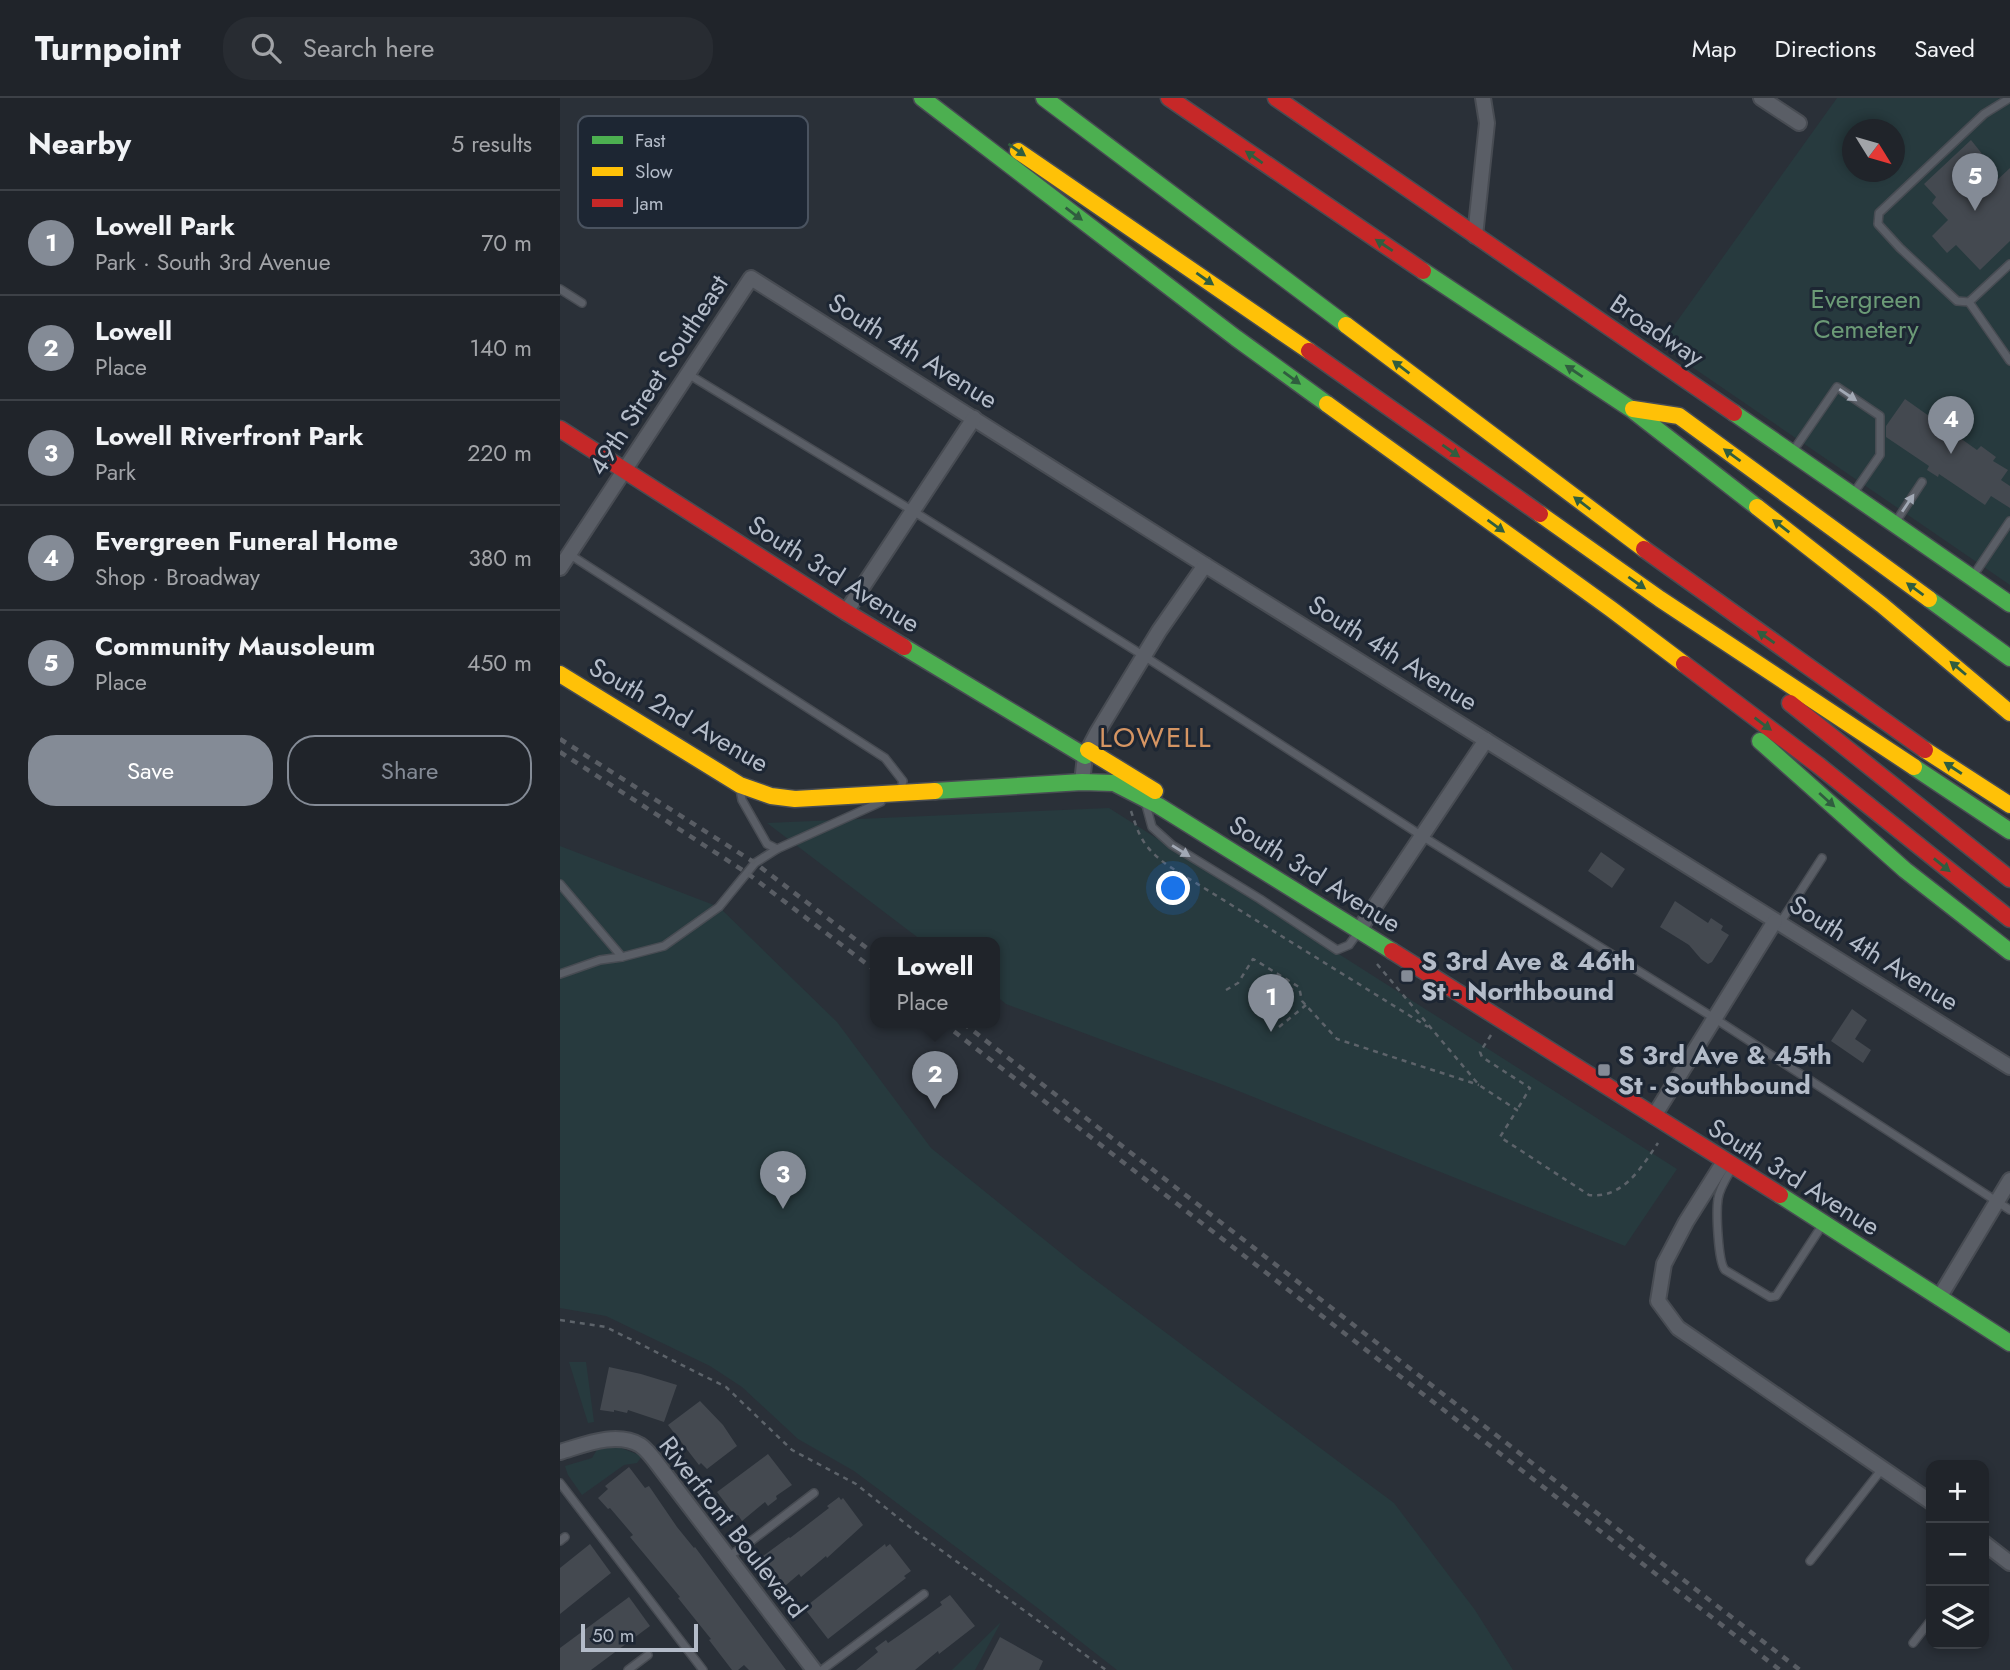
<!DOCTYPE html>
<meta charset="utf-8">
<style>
body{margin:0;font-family:Jost,sans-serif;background:#282c32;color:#f1f3f6}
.controls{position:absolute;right:21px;bottom:21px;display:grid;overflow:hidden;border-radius:14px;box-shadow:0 4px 10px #0003}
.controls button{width:63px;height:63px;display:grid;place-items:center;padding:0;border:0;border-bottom:2px solid #3d4147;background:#20242a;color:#f1f3f6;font:35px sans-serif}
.compass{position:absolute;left:1282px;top:21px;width:63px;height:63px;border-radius:50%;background:#20242a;box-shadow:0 4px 10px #0003;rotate:127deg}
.scale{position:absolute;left:21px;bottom:18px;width:117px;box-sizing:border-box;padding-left:7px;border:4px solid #b4bcc9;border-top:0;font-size:19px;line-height:24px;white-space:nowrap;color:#b4bcc9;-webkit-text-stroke:5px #1d2633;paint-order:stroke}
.you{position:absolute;left:614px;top:791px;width:24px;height:24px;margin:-18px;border:5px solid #fff;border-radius:50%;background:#1a73e8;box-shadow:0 0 0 10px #1a73e833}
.badge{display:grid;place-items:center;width:46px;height:46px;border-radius:50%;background:#848b96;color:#fff;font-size:23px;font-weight:700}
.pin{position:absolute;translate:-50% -58px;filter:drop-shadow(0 2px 4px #0008)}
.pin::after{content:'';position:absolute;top:37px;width:24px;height:21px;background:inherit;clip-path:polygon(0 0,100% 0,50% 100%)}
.popup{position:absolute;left:310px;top:839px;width:130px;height:91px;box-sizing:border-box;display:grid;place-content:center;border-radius:14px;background:#20242a;filter:drop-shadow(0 2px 5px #0005);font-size:23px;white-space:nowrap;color:#a2a4a8}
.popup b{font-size:26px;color:#f1f3f6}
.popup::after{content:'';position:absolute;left:50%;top:100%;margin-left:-14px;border:14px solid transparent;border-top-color:#20242a}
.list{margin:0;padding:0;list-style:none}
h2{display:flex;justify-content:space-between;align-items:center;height:91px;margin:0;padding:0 28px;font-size:30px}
h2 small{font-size:23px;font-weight:400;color:#a2a4a8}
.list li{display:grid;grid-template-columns:46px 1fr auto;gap:21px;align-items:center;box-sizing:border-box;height:105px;padding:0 28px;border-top:2px solid #3d4147}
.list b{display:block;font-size:26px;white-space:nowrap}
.list p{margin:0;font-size:23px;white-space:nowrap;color:#a2a4a8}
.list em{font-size:23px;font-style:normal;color:#a2a4a8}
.actions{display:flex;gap:14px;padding:21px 28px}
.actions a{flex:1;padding:16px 0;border:2px solid #848b96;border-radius:28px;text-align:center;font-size:24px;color:#848b96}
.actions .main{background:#848b96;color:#fff}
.icon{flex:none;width:38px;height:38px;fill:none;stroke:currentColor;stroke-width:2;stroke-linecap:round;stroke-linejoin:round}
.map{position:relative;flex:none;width:1450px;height:1572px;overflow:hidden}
header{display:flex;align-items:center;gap:42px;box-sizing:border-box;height:98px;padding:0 35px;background:#20242a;border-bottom:2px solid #3d4147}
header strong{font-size:33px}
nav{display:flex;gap:38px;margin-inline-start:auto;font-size:24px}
.search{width:490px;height:63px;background:#282c32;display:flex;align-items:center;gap:18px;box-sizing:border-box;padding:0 24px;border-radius:28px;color:#a2a4a8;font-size:26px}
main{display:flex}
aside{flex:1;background:#20242a}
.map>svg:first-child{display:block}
.green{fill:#273a3e;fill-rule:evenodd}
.building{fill:#444950}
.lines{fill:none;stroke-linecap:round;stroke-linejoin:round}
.lane-casing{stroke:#484c53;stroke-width:10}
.street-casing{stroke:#484c53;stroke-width:18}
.fast-casing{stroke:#484c53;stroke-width:19}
.slow-casing{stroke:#484c53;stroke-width:19}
.jam-casing{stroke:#484c53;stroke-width:19}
.path{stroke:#5d636a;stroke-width:2.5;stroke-dasharray:5 5;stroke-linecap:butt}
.lane{stroke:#5a5e66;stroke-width:7}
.street{stroke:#5a5e66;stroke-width:14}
.fast{stroke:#4caf50;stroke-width:16}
.slow{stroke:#ffc107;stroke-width:16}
.jam{stroke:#c62828;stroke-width:16}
.rail{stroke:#595d64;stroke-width:4.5;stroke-dasharray:7 7;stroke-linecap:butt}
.oneway{fill:#305d3f}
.oneway2{fill:#a2a9b5}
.poi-dot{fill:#848b96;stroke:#1d2633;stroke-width:2.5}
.labels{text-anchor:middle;stroke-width:6;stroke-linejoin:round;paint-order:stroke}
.park-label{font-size:26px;fill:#6b9a76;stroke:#1d2633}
.street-label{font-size:26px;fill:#b4bcc9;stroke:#1d2633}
.poi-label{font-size:26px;font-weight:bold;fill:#b4bcc9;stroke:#1d2633;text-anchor:start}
.neighbourhood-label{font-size:28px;letter-spacing:2px;fill:#d59563;stroke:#1d2633}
.key{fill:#1d2633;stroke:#4a5360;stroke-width:2}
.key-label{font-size:19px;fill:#b4bcc9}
</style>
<header>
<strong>Turnpoint</strong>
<div class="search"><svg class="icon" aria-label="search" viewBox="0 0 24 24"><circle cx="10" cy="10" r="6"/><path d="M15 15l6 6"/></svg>Search here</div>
<nav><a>Map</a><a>Directions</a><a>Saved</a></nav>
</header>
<main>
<aside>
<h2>Nearby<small>5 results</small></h2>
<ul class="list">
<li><span class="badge">1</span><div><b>Lowell Park</b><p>Park · South 3rd Avenue</p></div><em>70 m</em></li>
<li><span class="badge">2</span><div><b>Lowell</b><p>Place</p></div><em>140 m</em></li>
<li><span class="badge">3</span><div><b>Lowell Riverfront Park</b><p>Park</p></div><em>220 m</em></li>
<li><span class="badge">4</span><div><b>Evergreen Funeral Home</b><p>Shop · Broadway</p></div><em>380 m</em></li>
<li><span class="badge">5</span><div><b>Community Mausoleum</b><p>Place</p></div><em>450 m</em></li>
</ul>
<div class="actions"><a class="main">Save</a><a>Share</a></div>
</aside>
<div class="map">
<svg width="1450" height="1572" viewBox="0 0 1450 1572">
<rect width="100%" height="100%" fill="#2a3038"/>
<!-- green -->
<g class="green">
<path d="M1277,0H1450V487L1100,247ZM1293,32H1335V74H1293Z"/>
<polygon points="549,710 1117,1071 1065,1148 666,988 446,906 435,897 434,845 365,845 207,725"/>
<polygon points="0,748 159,809 277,924 371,1050 522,1172 834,1405 915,1512 953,1572 557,1572 475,1508 294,1373 238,1341 182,1289 150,1268 46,1218 0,1210"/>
<polygon points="9,1264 26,1264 34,1324 28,1325"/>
<polygon points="53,1347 82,1358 77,1365 64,1367 22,1397 8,1377 5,1368 32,1360 38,1350"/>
<polygon points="441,1524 415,1572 392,1572"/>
</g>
<!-- building -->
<g class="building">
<polygon points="1411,42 1423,57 1415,65 1434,85 1450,70 1450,143 1420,172 1396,147 1387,155 1372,138 1388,122 1372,105 1376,99 1364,86"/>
<polygon points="1345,301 1417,352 1421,348 1436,359 1433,363 1448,372 1441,382 1450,388 1450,410 1431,398 1425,407 1379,376 1378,379 1367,372 1369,368 1326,339 1326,328"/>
<polygon points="1041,754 1065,771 1052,790 1028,773"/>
<polygon points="1115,803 1148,825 1151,820 1163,828 1161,832 1169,837 1152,864 1148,866 1141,861 1129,847 1100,829"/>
<polygon points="721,883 734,891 724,907 711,899"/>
<polygon points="1292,911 1307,922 1295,941 1311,952 1303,965 1271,943"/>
<polygon points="49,1269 81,1276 117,1287 104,1324 68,1312 67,1315 54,1312 54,1314 40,1312"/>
<polygon points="140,1303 163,1327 177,1348 147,1371 141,1365 139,1367 108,1327"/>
<polygon points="208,1356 232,1387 216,1398 217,1401 208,1408 205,1404 182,1423 178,1417 175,1418 157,1394"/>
<polygon points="69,1369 85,1390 89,1388 117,1429 134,1450 135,1449 226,1572 189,1572 184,1567 178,1572 172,1572 149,1542 151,1541 118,1500 120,1499 70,1439 73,1437 50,1410 48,1411 38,1400 48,1391 45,1388"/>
<polygon points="279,1399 281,1402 283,1400 303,1427 267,1460 266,1458 241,1479 239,1476 225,1488 203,1458 229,1439 230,1440 269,1410 267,1408"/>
<polygon points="30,1446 51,1475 0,1516 0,1470"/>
<polygon points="325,1446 326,1449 330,1446 351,1473 344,1478 346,1480 268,1541 244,1510"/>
<polygon points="390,1497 415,1528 379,1556 378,1553 355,1572 296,1572 318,1554 315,1550 326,1542 328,1545 341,1536 382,1507 380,1504"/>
<polygon points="69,1499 90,1528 31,1572 0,1572 0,1550"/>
<polygon points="440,1539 483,1563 479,1572 423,1572"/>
</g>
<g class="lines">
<!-- lane casing -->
<g class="lane-casing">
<g id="lane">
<polyline points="1450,0 1424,16 1319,115 1318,126 1340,150 1397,203 1409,204 1450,166"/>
<polyline points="0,191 22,205"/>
<polyline points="1409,204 1450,263"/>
<polyline points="128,276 353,413 584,558 862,738 1154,920 1450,1112"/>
<polyline points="1233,353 1277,289 1320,318 1320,357 1293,396"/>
<polyline points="1335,425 1362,384"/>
<polyline points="9,456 325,660 343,683 340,693"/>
<polyline points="1413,478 1450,423"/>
<polyline points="180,691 182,702 207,746 217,751 321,704"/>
<polyline points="586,707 592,729 612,747 700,801 777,852 789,847 799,833"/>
<polyline points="0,786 62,859 104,848 159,809 195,765 217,751"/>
<polyline points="1220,825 1262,760"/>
<polyline points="0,876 40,862 62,859"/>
<path d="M1172,1070C1167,1079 1159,1091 1158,1101C1156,1114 1158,1164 1165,1172L1210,1199L1216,1198L1263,1126"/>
<polyline points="0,1385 143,1572"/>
<polyline points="0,1443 5,1439"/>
<polyline points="168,1458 182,1450 254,1395"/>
<polyline points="1250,1463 1322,1371"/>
<polyline points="1353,1545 1371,1522"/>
<polyline points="68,1572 88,1557"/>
<polyline points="262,1572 364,1496"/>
</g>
</g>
<!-- street casing -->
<g class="street-casing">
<g id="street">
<polyline points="1201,0 1239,25"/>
<polyline points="915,138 927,25 923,0"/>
<polyline points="0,470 191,180 645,467 1450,969"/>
<polyline points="286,514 414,320"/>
<polyline points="522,684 525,658 537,635 599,533 645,467"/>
<polyline points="799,832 926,642"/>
<polyline points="1094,1018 1215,823"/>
<polyline points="1165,1062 1126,1124 1104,1166 1098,1203 1118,1230 1371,1404"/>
<polyline points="1379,1200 1450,1082"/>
<path d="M0,1354C24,1347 56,1333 80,1347C88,1352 96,1364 102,1372L254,1572"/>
<polyline points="1424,1445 1450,1465"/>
</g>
</g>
<!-- fast casing -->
<g class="fast-casing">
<g id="fast">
<polyline points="362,0 676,240 767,306"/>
<polyline points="484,0 786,227"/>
<polyline points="863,173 1071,311 1197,409"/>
<polyline points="1174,315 1450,506"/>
<polyline points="1369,501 1450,560"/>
<polyline points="344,549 525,658"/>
<polyline points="1200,643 1345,772 1450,854"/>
<polyline points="1354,669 1450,733"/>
<polyline points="375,693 522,684 554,685 599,708 832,853"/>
<polyline points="1220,1097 1450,1245"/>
</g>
</g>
<!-- slow casing -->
<g class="slow-casing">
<g id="slow">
<polyline points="458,53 749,253"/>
<polyline points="786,227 1084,451"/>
<polyline points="767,306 1051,511 1124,566"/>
<polyline points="1073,311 1119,318 1369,501"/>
<polyline points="1197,409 1322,507 1450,615"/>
<polyline points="980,416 1100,501 1354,669"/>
<polyline points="0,576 180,687 211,698 235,701 375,693"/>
<polyline points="528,652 595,693"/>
<polyline points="1365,652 1450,707"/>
</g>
</g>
<!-- jam casing -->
<g class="jam-casing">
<g id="jam">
<polyline points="609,0 863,173"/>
<polyline points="716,0 1174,315"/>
<polyline points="749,253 980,416"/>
<polyline points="0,331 286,514 344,549"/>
<polyline points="1084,451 1365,652"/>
<polyline points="1124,566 1258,667 1450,821"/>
<polyline points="1230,605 1450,781"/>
<polyline points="832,853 1220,1097"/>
</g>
</g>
<!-- path -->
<g class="path">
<path d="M571,713C580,741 584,749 607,767L868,929"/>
<path d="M817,866L919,987L957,1012L940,1039L1029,1097C1063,1101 1081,1070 1098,1045"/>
<polyline points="666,892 678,885 693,861 695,862 739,889 742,903 777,941 919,987"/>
<polyline points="719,929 746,907"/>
<polyline points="931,937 920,954 922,959 970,990 957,1012"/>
<polyline points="0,1222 46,1229 166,1289 232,1352 296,1386 356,1434 546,1572"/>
</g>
<!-- lane -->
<use href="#lane" class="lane"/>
<!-- street -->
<use href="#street" class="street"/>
<!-- fast -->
<use href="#fast" class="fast"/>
<!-- slow -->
<use href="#slow" class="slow"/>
<!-- jam -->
<use href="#jam" class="jam"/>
<!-- rail -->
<g class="rail">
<polyline points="0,641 195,765 316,857"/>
<polyline points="0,654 187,775 316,873"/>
<polyline points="383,925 1220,1572"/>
<polyline points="403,925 1240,1572"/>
</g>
</g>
<!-- one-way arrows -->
<defs><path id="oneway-solid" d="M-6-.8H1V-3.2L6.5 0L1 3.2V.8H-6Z" transform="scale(1.75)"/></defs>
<g class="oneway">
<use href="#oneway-solid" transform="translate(457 52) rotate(35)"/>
<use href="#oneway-solid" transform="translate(694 59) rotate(-145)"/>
<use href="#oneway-solid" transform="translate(514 116) rotate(37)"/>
<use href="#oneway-solid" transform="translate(824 147) rotate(-146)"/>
<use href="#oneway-solid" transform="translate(645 181) rotate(35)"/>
<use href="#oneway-solid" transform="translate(841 269) rotate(-143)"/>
<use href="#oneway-solid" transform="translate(1014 273) rotate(-146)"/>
<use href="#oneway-solid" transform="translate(732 280) rotate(36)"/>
<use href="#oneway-solid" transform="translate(891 353) rotate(35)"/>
<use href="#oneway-solid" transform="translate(1172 357) rotate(-144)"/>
<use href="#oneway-solid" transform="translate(1022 405) rotate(-143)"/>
<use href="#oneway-solid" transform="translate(936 428) rotate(36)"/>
<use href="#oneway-solid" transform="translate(1221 428) rotate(-142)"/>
<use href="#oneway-solid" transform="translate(1077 485) rotate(35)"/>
<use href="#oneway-solid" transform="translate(1355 491) rotate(-144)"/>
<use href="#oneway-solid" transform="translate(1206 539) rotate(-145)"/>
<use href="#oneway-solid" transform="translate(1398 570) rotate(-140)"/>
<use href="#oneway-solid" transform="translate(1203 626) rotate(37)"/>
<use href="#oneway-solid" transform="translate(1393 670) rotate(-147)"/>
<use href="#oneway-solid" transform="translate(1267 702) rotate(42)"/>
<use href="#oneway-solid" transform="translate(1382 767) rotate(39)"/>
</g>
<g class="oneway2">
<use href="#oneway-solid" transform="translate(1288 297) rotate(34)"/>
<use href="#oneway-solid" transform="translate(1348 405) rotate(-56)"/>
<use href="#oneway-solid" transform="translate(621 753) rotate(32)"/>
</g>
<!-- markers -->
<g class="poi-dot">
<rect x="840" y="871" width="14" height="14" rx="3.5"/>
<rect x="1037" y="965" width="14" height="14" rx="3.5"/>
</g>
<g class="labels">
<!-- park labels -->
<g class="park-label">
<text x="1306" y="210">Evergreen<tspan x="1306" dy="30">Cemetery</tspan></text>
</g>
<!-- street labels -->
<g class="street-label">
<text transform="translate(1097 232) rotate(34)" y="9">Broadway</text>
<text transform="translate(353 253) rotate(32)" y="9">South 4th Avenue</text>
<text transform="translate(98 277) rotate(-57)" y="9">49th Street Southeast</text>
<text transform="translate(274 476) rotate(32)" y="9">South 3rd Avenue</text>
<text transform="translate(833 555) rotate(32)" y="9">South 4th Avenue</text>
<text transform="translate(119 617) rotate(30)" y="9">South 2nd Avenue</text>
<text transform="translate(755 776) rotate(32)" y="9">South 3rd Avenue</text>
<text transform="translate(1314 855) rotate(32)" y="9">South 4th Avenue</text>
<text transform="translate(1234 1079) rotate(32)" y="9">South 3rd Avenue</text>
<text transform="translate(173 1429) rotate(52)" y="9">Riverfront Boulevard</text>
</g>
<!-- poi labels -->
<g class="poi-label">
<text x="861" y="872">S 3rd Ave &amp; 46th<tspan x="861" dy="30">St - Northbound</tspan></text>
<text x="1058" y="966">S 3rd Ave &amp; 45th<tspan x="1058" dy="30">St - Southbound</tspan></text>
</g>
<!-- neighbourhood labels -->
<g class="neighbourhood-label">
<text x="596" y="649">LOWELL</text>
</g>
</g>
<!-- legend -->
<rect x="18" y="18" width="230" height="112" rx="10" class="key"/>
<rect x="32" y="38" width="31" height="8" fill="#4caf50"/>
<rect x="32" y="69" width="31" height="9" fill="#ffc107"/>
<rect x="32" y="101" width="31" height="8" fill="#c62828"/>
<g class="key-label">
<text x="75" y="49">Fast</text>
<text x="75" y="80">Slow</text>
<text x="75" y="112">Jam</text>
</g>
</svg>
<div class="controls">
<button>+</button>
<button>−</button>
<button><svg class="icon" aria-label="layers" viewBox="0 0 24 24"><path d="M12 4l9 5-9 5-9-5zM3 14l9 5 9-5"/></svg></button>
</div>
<svg class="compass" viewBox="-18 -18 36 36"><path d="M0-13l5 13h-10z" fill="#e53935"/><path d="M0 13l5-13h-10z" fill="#a2a4a8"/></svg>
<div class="scale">50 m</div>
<div class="you"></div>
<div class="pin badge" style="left:711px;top:934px">1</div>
<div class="pin badge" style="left:375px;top:1011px">2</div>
<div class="popup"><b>Lowell</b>Place</div>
<div class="pin badge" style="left:223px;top:1111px">3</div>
<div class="pin badge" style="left:1391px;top:356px">4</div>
<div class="pin badge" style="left:1415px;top:113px">5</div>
</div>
</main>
